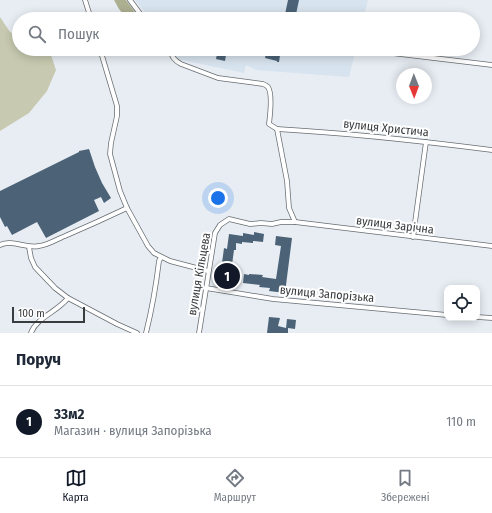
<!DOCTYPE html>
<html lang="uk">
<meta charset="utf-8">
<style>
body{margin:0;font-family:"Fira Sans Condensed",sans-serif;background:#f6f6f7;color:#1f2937}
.controls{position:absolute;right:12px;bottom:12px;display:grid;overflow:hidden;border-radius:8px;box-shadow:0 2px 10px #0003}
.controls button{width:36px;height:36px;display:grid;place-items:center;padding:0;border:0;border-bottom:1px solid #e0e1e3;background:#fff;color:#1f2937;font:20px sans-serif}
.compass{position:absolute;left:396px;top:68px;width:36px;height:36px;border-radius:50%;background:#fff;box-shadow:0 2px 10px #0003;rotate:179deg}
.scale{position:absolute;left:12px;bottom:10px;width:73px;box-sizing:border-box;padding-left:4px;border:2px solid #393c3e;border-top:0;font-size:11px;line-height:14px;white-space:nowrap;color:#393c3e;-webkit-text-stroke:3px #fff;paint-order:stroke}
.you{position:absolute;left:218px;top:198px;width:14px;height:14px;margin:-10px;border:3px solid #fff;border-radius:50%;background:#1a73e8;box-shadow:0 0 0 6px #1a73e833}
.badge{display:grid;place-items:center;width:26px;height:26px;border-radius:50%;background:#111827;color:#fff;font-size:13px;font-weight:700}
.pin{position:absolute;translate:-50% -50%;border:2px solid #fff;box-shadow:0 1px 4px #0006}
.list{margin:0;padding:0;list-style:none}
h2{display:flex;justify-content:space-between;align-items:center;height:52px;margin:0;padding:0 16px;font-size:17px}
h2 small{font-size:13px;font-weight:400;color:#747a83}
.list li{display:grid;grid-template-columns:26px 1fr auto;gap:12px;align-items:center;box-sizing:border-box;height:72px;padding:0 16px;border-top:1px solid #e0e1e3}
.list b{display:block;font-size:15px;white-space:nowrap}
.list p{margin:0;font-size:13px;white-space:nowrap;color:#747a83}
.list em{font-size:13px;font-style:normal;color:#747a83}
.icon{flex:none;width:22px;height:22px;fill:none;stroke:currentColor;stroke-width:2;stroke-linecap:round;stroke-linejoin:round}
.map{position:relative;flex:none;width:492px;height:333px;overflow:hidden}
.search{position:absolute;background:#fff;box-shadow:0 2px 10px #0003;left:12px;right:12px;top:12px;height:44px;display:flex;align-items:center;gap:10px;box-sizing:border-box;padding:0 14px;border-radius:22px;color:#747a83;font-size:15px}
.sheet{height:124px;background:#fff}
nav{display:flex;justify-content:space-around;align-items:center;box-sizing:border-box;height:56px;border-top:1px solid #e0e1e3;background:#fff;font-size:11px;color:#747a83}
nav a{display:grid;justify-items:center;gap:2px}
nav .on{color:#111827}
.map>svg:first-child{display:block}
.built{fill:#d7e3ee}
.green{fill:#c7cab0}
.forest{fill:#adaf91}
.building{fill:#4c6377}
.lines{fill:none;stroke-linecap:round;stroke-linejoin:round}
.minor-casing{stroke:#676d71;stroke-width:5.5}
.minor{stroke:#fff;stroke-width:4}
.labels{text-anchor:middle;stroke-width:4;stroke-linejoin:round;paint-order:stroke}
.street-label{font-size:12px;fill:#393c3e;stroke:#fff}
</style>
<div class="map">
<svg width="492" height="333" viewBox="0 0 492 333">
<rect width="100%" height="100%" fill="#e7edf3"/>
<!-- built -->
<g class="built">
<polygon points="135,0 368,0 363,19 151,19"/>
<polygon points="178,49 356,49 349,77 256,70 246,65 244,73 177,59"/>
</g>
<!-- green -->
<polygon class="green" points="0,15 0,17 10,32 19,37 19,49 49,49 56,70 47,91 29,113 0,131"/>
<!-- forest -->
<polygon class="forest" points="114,0 126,0 140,19 127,19 119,9"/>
<!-- building -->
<g class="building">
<polygon points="288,0 299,0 295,19 284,19"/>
<polygon points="218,49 227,49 225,61 216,59"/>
<polygon points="267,49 281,49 279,62 277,62 277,61 265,58"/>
<polygon points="89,149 95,167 102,183 111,198 104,203 101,197 94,200 99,211 46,238 37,222 12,235 7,226 5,227 0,217 0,191 79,152 79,151"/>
<polygon points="254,232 264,234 263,242 253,241 253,243 242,242 242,244 236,243 236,250 234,250 229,287 219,286 224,248 227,249 229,234 243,236 243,233 254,235"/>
<polygon points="276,236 292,238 285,293 269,291 270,288 259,287 260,285 243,283 244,274 249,275 249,274 263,275 262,277 276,279 281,246 275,245"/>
<polygon points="269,317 280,318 278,326 286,328 287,319 296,320 295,329 288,328 288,333 267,333"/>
</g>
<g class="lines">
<!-- minor casing -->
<g class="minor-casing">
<g id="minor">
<polyline points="85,0 91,19"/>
<polyline points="130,0 144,19"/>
<polyline points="100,49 117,106 117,116 111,143 110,154 120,191 127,208 148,246 154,253 170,261 208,271"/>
<path d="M170,49C171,57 175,61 181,64L218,78L263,84C266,85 266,85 268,87C273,94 270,115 269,124L277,129L287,181L289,208L295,222"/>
<polyline points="375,51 492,65"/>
<path d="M277,129C349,133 421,141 492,150"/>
<polyline points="413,237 426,142"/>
<path d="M0,245C12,239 26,249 39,246C48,245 57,239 65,236C86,227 106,218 127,208"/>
<polyline points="29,247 31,258 35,267 55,288 68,298 117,324 137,333"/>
<polyline points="206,288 273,299 447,315"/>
<polyline points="477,317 492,318"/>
<path d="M31,333C36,318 57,312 68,298"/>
<path d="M146,333C152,309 156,286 159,261L161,257"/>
<polyline points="199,333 215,233 220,225 229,219 250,224 261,223 272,224 281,222 295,222 492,246"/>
</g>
</g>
<!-- minor -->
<use href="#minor" class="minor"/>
</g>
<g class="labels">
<!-- street labels -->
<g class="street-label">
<text transform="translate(386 128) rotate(6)" y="4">вулиця Христича</text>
<text transform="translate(395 225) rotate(7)" y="4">вулиця Зарічна</text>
<text transform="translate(199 274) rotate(-80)" y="4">вулиця Кільцева</text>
<text transform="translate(327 294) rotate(5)" y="4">вулиця Запорізька</text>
</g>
</g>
</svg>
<div class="controls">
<button><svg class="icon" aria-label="locate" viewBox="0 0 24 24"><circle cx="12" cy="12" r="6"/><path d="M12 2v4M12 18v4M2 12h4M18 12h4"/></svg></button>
</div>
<svg class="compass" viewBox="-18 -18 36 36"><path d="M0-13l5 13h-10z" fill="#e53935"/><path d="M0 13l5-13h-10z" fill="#747a83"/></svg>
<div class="scale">100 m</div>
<div class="you"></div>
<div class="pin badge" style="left:227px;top:276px">1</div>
<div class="search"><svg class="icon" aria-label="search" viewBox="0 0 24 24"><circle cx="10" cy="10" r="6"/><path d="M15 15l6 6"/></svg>Пошук</div>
</div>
<section class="sheet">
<h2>Поруч<small></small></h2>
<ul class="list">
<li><span class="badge">1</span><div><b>33м2</b><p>Магазин · вулиця Запорізька</p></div><em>110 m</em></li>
</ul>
</section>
<nav>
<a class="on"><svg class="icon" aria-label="map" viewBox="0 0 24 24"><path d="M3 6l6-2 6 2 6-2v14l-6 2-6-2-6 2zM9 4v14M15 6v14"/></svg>Карта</a>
<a><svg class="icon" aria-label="directions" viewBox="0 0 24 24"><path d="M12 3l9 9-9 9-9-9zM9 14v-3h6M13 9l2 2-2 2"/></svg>Маршрут</a>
<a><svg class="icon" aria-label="saved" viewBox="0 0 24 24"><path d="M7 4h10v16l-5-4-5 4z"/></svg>Збережені</a>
</nav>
